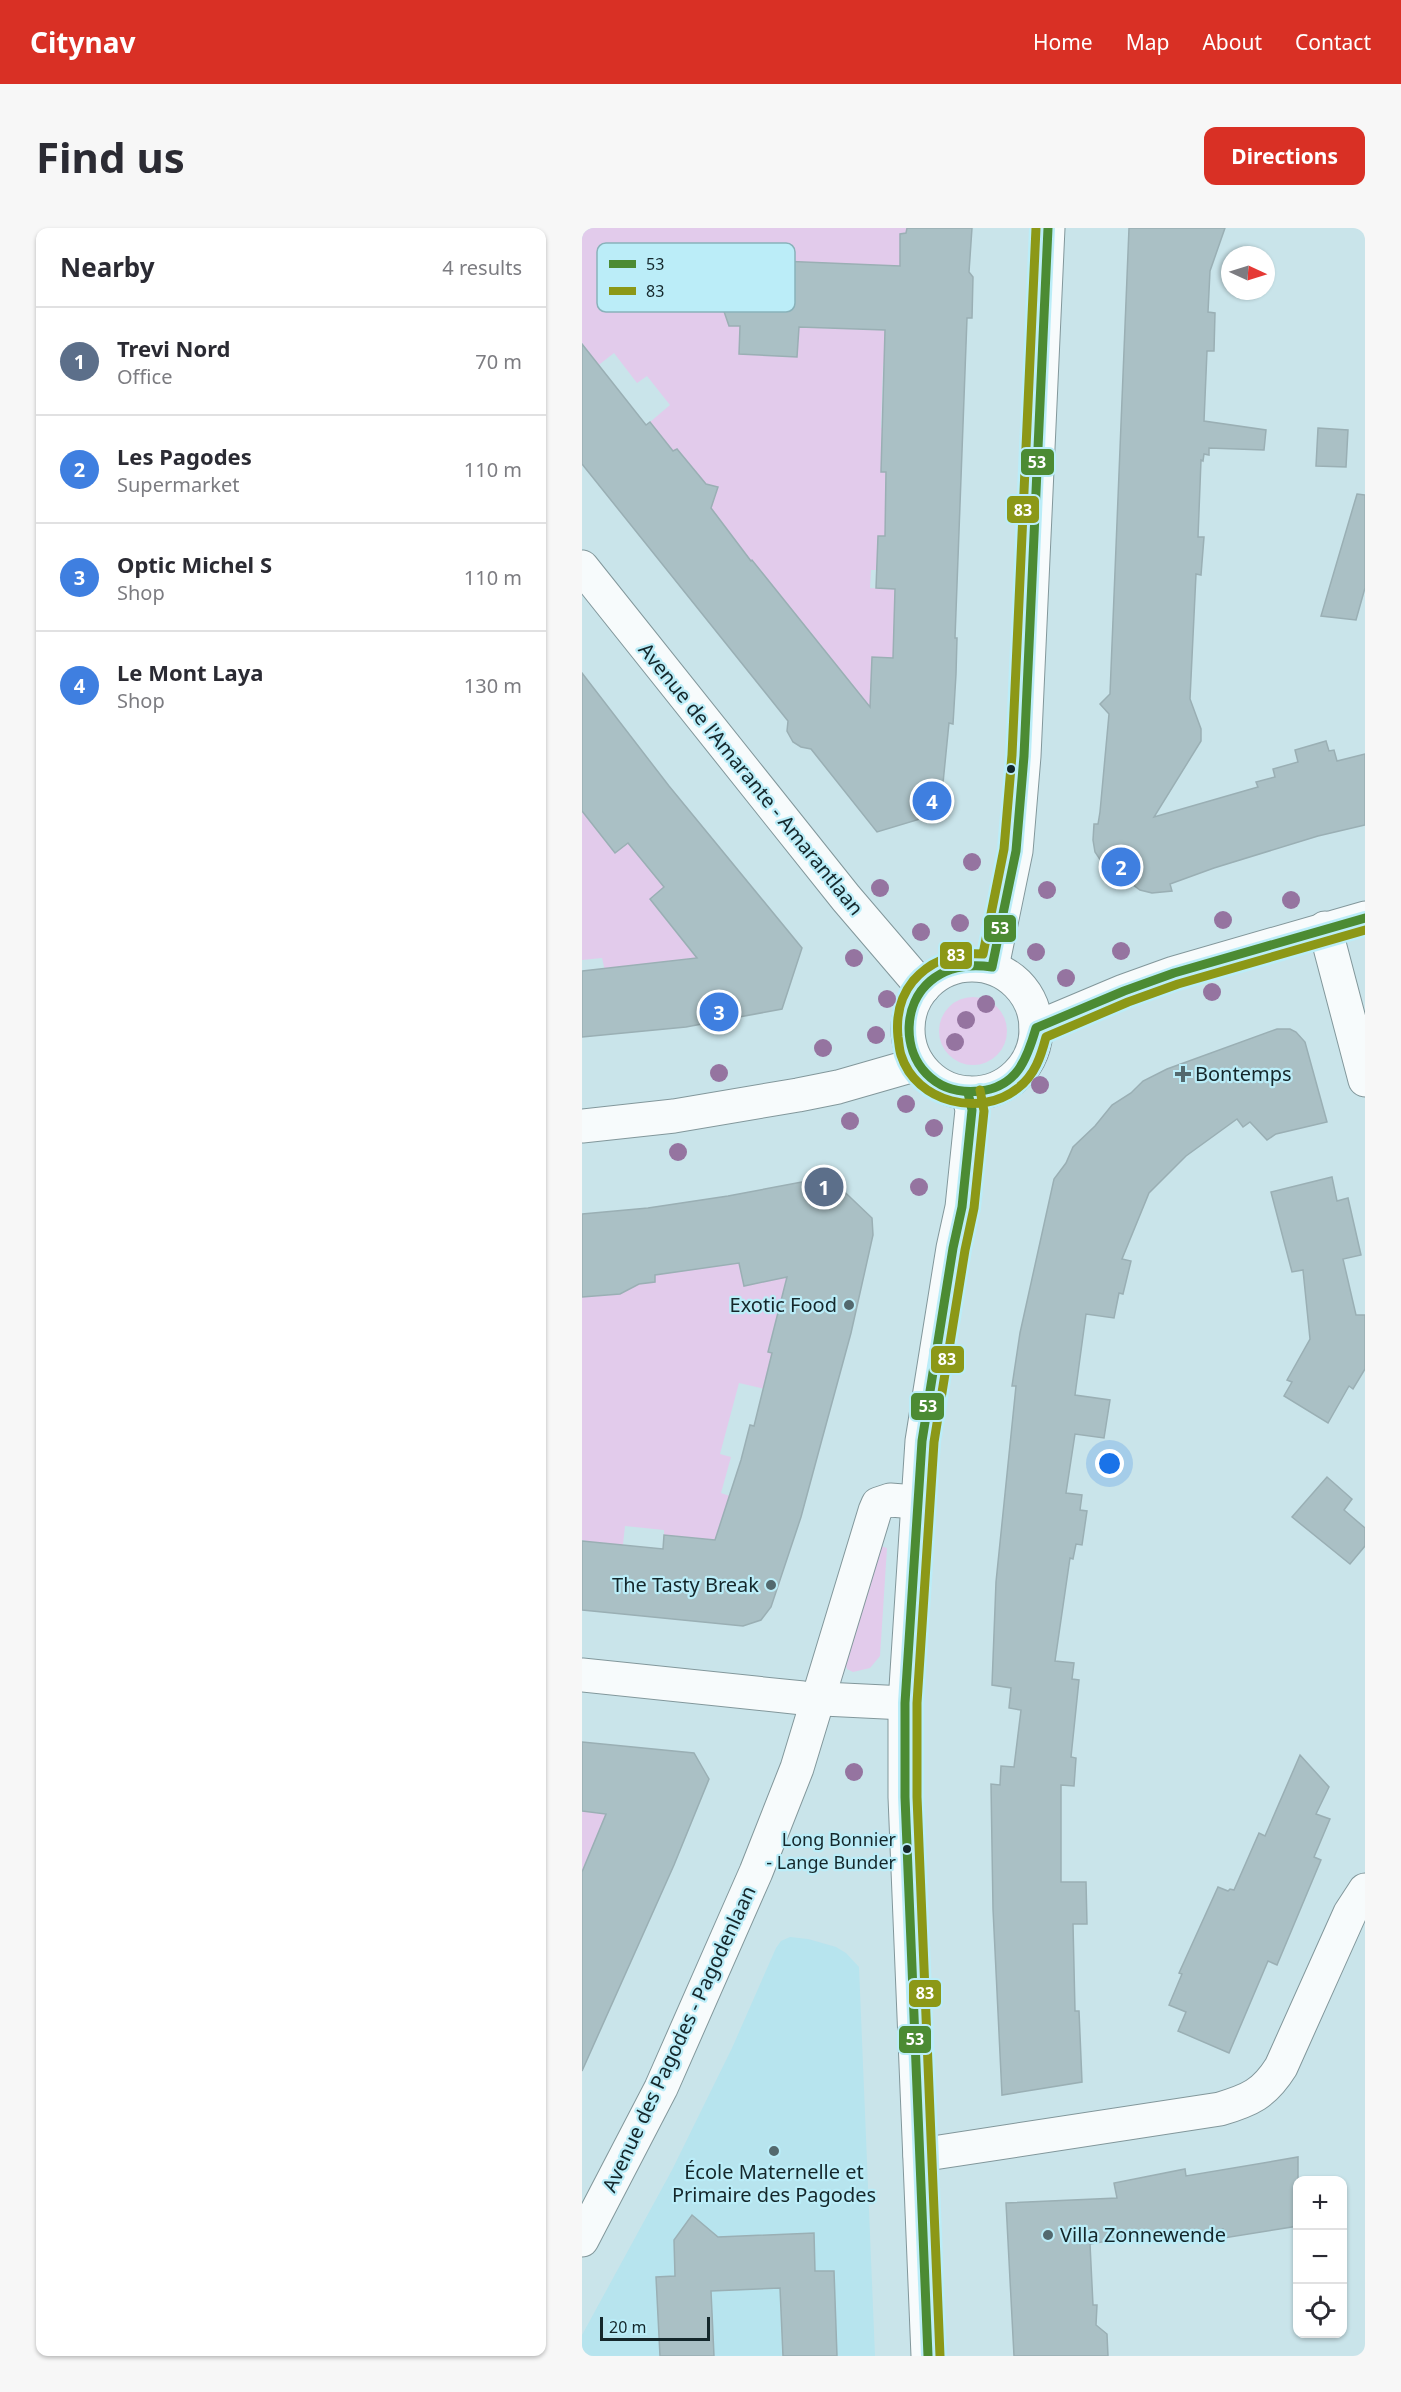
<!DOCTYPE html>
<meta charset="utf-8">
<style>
body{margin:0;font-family:"Noto Sans",sans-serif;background:#f7f7f7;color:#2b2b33}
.controls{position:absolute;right:18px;bottom:18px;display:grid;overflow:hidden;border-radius:12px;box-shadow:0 2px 4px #0004}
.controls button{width:54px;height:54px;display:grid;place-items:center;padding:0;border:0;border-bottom:2px solid #e1e1e2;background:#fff;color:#2b2b33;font:30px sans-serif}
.compass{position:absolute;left:639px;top:18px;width:54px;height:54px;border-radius:50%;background:#fff;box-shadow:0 2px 4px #0004;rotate:94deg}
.scale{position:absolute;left:18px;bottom:15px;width:110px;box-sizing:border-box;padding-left:6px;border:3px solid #14272b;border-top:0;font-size:16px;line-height:21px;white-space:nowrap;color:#14272b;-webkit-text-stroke:4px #bbedf8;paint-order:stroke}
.you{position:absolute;left:528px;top:1236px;width:21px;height:21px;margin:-15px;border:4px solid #fff;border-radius:50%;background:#1a73e8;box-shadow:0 0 0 9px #1a73e833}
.badge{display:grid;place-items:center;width:39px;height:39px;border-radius:50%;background:#d93025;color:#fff;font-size:20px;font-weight:700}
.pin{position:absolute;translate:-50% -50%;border:3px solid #fff;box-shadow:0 2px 6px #0006}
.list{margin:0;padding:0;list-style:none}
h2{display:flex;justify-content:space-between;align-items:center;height:78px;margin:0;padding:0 24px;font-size:26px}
h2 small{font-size:20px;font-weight:400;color:#7c7c81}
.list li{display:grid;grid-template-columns:39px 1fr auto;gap:18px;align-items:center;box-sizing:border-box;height:108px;padding:0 24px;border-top:2px solid #e1e1e2}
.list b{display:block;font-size:22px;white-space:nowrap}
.list p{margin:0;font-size:20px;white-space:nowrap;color:#7c7c81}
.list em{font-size:20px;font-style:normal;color:#7c7c81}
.icon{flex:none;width:33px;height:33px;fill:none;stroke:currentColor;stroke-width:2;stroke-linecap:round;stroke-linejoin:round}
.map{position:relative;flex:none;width:783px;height:2128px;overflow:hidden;border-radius:12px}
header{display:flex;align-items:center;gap:36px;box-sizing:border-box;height:84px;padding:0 30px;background:#d93025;color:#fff}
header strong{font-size:28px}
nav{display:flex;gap:33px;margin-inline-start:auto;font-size:21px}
.intro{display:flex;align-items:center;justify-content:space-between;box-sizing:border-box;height:144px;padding:0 36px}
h1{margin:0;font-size:42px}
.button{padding:15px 27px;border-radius:12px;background:#d93025;color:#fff;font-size:21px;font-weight:700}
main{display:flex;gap:36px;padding:0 36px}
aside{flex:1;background:#fff;border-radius:12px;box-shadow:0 2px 4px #0004}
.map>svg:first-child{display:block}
.built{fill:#b7e4ee}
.green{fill:#e2cbeb;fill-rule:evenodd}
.building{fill:#aac0c5;stroke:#9aafb4;stroke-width:1.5}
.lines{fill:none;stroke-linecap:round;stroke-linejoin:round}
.minor-casing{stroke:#82979b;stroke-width:35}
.minor{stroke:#f7fbfc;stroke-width:33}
.bus-1-casing{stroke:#bbedf8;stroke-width:14}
.bus-2-casing{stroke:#bbedf8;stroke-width:14}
.bus-1{stroke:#4c8b33;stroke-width:9}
.bus-2{stroke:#8c9817;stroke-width:9}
.tree{fill:#9574a0}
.bus-dot{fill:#14272b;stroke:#bbedf8;stroke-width:2}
.poi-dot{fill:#53696e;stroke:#bbedf8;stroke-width:2}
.labels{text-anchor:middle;stroke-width:4.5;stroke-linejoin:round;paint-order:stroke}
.bus-label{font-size:18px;fill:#14272b;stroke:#bbedf8;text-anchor:end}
.street-label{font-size:20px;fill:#14272b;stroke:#bbedf8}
.poi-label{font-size:20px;fill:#14272b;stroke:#bbedf8;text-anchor:start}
.key{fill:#bbedf8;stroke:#89b2ba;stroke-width:1.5}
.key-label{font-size:16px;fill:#14272b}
.line-badge{stroke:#bbedf8;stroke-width:2}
.badge-label{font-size:16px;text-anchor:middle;font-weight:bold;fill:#fff}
</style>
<header>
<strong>Citynav</strong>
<nav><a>Home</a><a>Map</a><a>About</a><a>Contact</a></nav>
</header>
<div class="intro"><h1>Find us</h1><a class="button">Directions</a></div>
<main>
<aside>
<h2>Nearby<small>4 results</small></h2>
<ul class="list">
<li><span class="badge" style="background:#5c6f8a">1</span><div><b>Trevi Nord</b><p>Office</p></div><em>70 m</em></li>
<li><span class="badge" style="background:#3f7fe0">2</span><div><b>Les Pagodes</b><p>Supermarket</p></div><em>110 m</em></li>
<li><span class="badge" style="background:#3f7fe0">3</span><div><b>Optic Michel S</b><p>Shop</p></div><em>110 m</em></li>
<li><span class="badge" style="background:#3f7fe0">4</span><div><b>Le Mont Laya</b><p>Shop</p></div><em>130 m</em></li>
</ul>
</aside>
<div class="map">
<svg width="783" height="2128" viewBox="0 0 783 2128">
<rect width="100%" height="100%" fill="#c9e4ea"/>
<!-- built -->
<polygon class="built" points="208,1709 226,1711 254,1719 264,1725 277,1739 293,2128 0,2128 0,2107 90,1942 150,1820 194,1720 199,1713"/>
<!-- green -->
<g class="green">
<path d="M0,0H325L324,5L318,6V25L332,39L304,38L302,102L308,103L306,135L301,136L299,200H300L299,243L308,244L304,342H289L288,360L313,361L314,430L290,429L289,450L311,453L276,502L247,427L228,404L214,415L181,348L170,332L160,340L114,266L119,250L95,221L85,228L82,212L68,194L88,177L65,148L55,155L32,125L9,143L0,132L8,125L0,115ZM173,19V32L266,101L147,97L135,63Z"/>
<polygon points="0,574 33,625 46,615 67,627 134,729 60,739 59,736 45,738 42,743 24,747 20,730 0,732"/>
<circle cx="391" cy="803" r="34"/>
<polygon points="188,1030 229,1045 195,1087 186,1123 192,1125 183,1161 157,1155 138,1226 149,1229 139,1265 148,1268 136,1327 115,1310 82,1307 82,1302 43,1298 40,1325 3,1322 4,1313 0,1312 0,1069 52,1056 73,1054 73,1047 157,1035 162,1058 191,1052"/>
<polygon points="298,1318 305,1320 298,1428 288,1440 271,1444 265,1441 263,1434"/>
<polygon points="15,1571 53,1574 0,1644 0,1583 14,1585"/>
</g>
<!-- building -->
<g class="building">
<polygon points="325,0 390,0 387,44 391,49 390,90 385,90 373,410 375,410 374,446 371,496 367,495 358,585 295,604 229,521 219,519 211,514 205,503 206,493 0,236 0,116 64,197 68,194 91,223 95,221 124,256 136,259 129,280 169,333 170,332 288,479 290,429 311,430 313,361 294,360 296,308 303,308 304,244 299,244 303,102 217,99 215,129 157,126 158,98 147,98 135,63 140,30 173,19 173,32 318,38 318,6 324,5"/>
<polygon points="547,0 643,0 628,43 626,84 633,85 632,123 625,123 622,193 684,202 682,222 627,220 627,227 622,226 621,233 619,232 616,309 622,309 619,347 614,346 608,471 619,501 619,513 572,589 676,559 674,554 693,549 691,541 716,534 713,522 744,513 747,523 752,522 755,533 783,526 783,597 736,608 632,640 588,656 590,663 570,665 558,662 519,633 513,624 511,612 512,596 516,596 518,584 527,486 518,476 528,466"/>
<polygon points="736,200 766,202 764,239 734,238"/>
<polygon points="775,266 783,267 783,360 774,392 739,388"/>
<polygon points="0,445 87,558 220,720 200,781 104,799 0,809 0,743 115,730 68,671 82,659 46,615 33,625 0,583"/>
<polygon points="695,801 708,801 714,804 723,814 745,894 694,906 685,912 668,894 661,899 655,891 604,928 567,965 540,1031 549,1033 541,1066 537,1065 532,1090 504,1086 493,1167 528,1172 522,1210 493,1206 484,1265 500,1267 498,1282 505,1283 500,1317 494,1316 491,1331 488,1330 473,1433 492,1435 490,1451 497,1452 489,1529 494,1530 492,1558 479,1557 479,1654 504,1654 505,1696 491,1696 493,1783 497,1783 500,1854 420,1867 411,1681 409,1556 418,1557 419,1538 432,1539 439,1482 427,1480 429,1460 410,1457 414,1354 434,1158 430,1158 438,1105 472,951 484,935 491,919 513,898 530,877 549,865 561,853 585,841"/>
<polygon points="750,949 755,973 766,970 779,1027 761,1031 774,1087 783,1087 783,1141 771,1161 767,1158 746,1195 702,1168 710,1154 705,1152 728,1111 721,1042 710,1044 689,964"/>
<polygon points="241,950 250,952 290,990 291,1007 269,1105 239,1215 219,1289 189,1379 179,1392 161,1398 0,1382 0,1313 81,1321 82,1307 133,1312 159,1232 168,1197 172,1198 190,1125 186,1124 205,1049 162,1058 157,1035 73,1047 73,1054 57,1056 38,1066 0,1069 0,986 66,980 146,968"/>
<polygon points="745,1249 770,1271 762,1282 783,1300 783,1318 768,1336 710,1289"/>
<polygon points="0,1514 112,1525 127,1551 92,1637 0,1843 0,1644 24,1586 0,1583"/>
<polygon points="718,1527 747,1559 734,1586 748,1591 732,1629 739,1632 695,1737 686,1733 647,1825 596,1803 604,1784 587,1777 600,1746 597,1745 636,1659 646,1663 648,1661 652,1662 677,1605 683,1608"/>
<polygon points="716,1929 716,1998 642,2010 641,2001 584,2012 582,2003 508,2016 511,2077 515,2077 514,2097 525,2106 526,2128 432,2128 424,1975 535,1970 532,1955 603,1941 604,1948"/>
<polygon points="110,1987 136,2009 232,2005 233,2043 252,2043 255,2128 201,2128 198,2060 129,2063 132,2128 78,2128 74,2049 93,2048 92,2012"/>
</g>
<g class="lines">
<!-- minor casing -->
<g class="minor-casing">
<g id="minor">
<polyline points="0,339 264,670 341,760"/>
<polyline points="743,700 783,852"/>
<circle cx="390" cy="801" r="64"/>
<polyline points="410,739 434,623 442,528 466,0"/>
<polyline points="454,800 542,763 592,745 783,690"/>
<polyline points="0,898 92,888 216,867 256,859 336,836"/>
<polyline points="0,1447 221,1470 323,1475"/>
<path d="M338,1927L638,1881C668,1872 682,1866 699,1839L768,1685L783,1662"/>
<polyline points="0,2012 79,1860 174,1644 215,1540 293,1283 296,1276 308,1272 334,1274"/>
<polyline points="346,2128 323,1569 323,1475 340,1213 371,1020 380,979 390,882 386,865"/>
</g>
</g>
<!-- minor -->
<use href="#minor" class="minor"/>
<!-- bus-1 casing -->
<g class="bus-1-casing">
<g id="bus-1">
<path d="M466,0L442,528L434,623L410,739C300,723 303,873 398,863C435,859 445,831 454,800L542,763L592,745L783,690"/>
<polyline points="346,2128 323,1569 323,1475 340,1213 371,1020 380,979 390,882 386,865"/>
</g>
</g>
<!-- bus-2 casing -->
<g class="bus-2-casing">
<g id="bus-2">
<path d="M454,0L430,527L422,621L401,726C373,724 349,732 331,753C318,769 314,789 316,809C317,815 317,821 319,827C334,875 399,890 436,860C453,847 459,828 464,809L546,774L596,756L783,702"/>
<polyline points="358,2128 335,1569 335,1475 352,1214 383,1022 392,980 402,883 398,862"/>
</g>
</g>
<!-- bus-1 -->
<use href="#bus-1" class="bus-1"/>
<!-- bus-2 -->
<use href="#bus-2" class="bus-2"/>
</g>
<!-- trees -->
<g class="tree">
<circle cx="390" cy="634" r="9"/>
<circle cx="298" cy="660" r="9"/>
<circle cx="465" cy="662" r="9"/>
<circle cx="709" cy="672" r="9"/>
<circle cx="641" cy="692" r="9"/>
<circle cx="378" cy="695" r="9"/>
<circle cx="339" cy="704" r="9"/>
<circle cx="539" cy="723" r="9"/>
<circle cx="454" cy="724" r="9"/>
<circle cx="272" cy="730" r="9"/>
<circle cx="484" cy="750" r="9"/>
<circle cx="630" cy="764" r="9"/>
<circle cx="305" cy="771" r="9"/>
<circle cx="404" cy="776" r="9"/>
<circle cx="384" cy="792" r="9"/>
<circle cx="294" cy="807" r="9"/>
<circle cx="373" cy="814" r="9"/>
<circle cx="241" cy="820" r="9"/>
<circle cx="137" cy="845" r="9"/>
<circle cx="458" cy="857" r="9"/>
<circle cx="324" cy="876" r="9"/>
<circle cx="268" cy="893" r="9"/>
<circle cx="352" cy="900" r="9"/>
<circle cx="96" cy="924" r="9"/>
<circle cx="337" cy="959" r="9"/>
<circle cx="272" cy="1544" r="9"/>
</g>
<!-- markers -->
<g class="bus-dot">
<circle cx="429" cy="541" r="5"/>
<circle cx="325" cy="1621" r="5"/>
</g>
<g class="poi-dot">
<path d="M598 837h6v6h6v6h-6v6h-6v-6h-6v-6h6z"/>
<circle cx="267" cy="1077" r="6"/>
<circle cx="189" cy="1357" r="6"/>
<circle cx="192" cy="1923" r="6"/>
<circle cx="466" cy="2007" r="6"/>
</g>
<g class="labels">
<!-- bus labels -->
<g class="bus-label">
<text x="314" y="1618">Long Bonnier<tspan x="314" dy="23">- Lange Bunder</tspan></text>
</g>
<!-- street labels -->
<g class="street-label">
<text transform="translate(169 551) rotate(51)" y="7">Avenue de l'Amarante - Amarantlaan</text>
<text transform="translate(97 1811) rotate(-65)" y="7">Avenue des Pagodes - Pagodenlaan</text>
</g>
<!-- poi labels -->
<g class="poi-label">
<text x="613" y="853">Bontemps</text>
<text x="255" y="1084" text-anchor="end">Exotic Food</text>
<text x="177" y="1364" text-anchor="end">The Tasty Break</text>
<text x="192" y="1951" text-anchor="middle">École Maternelle et<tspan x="192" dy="23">Primaire des Pagodes</tspan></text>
<text x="478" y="2014">Villa Zonnewende</text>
</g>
</g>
<!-- legend -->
<rect x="15" y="15" width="198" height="69" rx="9" class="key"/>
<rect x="27" y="32" width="27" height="8" fill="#4c8b33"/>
<rect x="27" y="59" width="27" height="8" fill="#8c9817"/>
<g class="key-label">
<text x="64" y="42">53</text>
<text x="64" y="69">83</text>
</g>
<g class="line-badge">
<rect x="438" y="220" width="35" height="28" rx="6" fill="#4c8b33"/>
<rect x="424" y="267" width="34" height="29" rx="6" fill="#8c9817"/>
<rect x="401" y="686" width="34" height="29" rx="6" fill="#4c8b33"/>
<rect x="357" y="713" width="34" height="29" rx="6" fill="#8c9817"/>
<rect x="348" y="1117" width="35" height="29" rx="6" fill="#8c9817"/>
<rect x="328" y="1164" width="35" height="29" rx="6" fill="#4c8b33"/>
<rect x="326" y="1751" width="34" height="29" rx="6" fill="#8c9817"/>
<rect x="316" y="1797" width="34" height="29" rx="6" fill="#4c8b33"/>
</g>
<g class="badge-label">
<text x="455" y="240">53</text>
<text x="441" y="288">83</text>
<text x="418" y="706">53</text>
<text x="374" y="733">83</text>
<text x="365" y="1137">83</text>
<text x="346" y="1184">53</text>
<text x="343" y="1771">83</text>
<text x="333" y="1817">53</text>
</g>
</svg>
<div class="controls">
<button>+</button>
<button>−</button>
<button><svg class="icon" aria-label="locate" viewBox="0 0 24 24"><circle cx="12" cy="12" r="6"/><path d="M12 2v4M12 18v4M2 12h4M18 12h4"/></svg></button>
</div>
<svg class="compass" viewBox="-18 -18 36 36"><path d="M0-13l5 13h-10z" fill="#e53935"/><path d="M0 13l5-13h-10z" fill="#7c7c81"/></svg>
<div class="scale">20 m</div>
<div class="you"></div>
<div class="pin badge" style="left:242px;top:959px;background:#5c6f8a">1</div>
<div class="pin badge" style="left:539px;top:639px;background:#3f7fe0">2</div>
<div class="pin badge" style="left:137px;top:784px;background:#3f7fe0">3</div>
<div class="pin badge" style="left:350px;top:573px;background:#3f7fe0">4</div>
</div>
</main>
